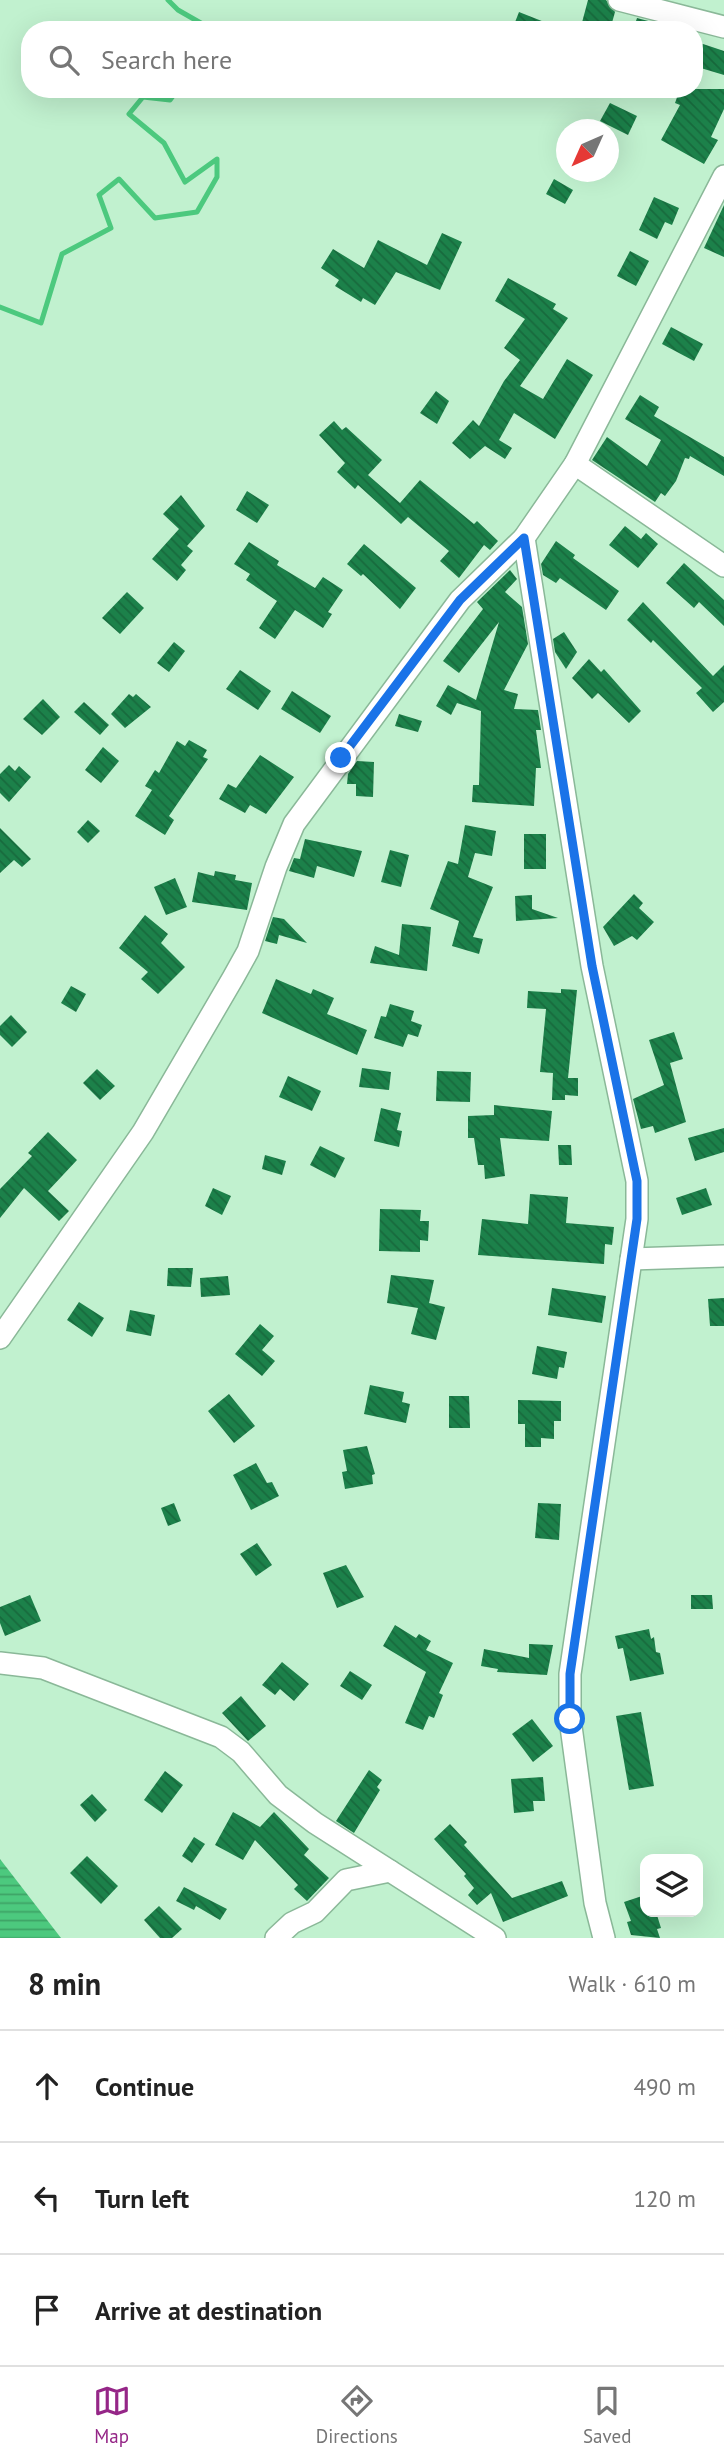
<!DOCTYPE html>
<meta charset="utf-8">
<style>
body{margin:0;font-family:"PT Sans",sans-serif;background:#f2f2f2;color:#222}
.controls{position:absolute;right:21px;bottom:21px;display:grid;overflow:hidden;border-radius:14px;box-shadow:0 7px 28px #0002}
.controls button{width:63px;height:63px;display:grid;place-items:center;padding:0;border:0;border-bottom:2px solid #e0e0e0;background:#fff;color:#222;font:35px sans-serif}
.compass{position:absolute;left:556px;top:119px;width:63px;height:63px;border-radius:50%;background:#fff;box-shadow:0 7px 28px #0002;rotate:225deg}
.stop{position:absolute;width:21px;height:21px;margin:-16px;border:5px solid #1a73e8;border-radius:50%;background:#fff}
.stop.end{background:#1a73e8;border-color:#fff;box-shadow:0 2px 7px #0008}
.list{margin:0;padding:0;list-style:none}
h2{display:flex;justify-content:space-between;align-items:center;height:91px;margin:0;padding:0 28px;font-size:30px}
h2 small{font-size:23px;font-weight:400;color:#767676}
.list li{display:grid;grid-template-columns:46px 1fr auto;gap:21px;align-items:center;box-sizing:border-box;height:112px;padding:0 28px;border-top:2px solid #e0e0e0}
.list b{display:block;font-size:26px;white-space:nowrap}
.list em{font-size:23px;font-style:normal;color:#767676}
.icon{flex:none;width:38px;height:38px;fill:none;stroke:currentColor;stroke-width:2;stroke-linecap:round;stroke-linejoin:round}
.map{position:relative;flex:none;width:724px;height:1938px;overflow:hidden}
.search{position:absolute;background:#fff;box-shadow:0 7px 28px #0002;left:21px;right:21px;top:21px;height:77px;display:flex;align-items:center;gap:18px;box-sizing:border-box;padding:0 24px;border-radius:28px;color:#767676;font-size:26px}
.sheet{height:427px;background:#fff}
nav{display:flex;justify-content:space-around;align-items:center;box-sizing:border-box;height:98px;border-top:2px solid #e0e0e0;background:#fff;font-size:19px;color:#767676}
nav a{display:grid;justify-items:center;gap:4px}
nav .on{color:#952687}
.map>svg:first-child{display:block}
.water{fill:url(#water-rules)}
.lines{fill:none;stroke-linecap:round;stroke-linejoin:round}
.stream{stroke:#4cc97e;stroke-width:5}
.building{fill:url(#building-back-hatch)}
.minor-casing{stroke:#8ab898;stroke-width:24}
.minor{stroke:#fff;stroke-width:21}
.route{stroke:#1a73e8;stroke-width:9}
</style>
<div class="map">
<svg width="724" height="1938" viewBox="0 0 724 1938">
<defs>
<pattern id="water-rules" width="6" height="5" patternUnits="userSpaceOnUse" patternTransform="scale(1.75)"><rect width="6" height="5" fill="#4cc97e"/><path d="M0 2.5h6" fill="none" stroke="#3ea366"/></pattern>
<pattern id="building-back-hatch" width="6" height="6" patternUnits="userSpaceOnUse" patternTransform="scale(1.75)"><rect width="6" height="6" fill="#1c814a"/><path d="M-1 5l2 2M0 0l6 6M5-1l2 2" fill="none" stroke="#186a3d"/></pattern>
</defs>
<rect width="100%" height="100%" fill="#c1f1cf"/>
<!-- water -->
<polygon class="water" points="0,1859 61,1938 0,1938"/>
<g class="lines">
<!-- stream -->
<g class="stream">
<polyline points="168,0 178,10 213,30"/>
<polyline points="0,307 41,323 62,254 111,228 99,195 119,179 155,218 197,212 217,177 217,159 185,182 164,143 129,114 143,97 170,100 178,89"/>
</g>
</g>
<!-- building -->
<g class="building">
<polygon points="588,0 606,0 615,12 610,30 580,30"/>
<polygon points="519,12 562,29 562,30 512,30"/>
<polygon points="637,18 682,30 633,30"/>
<polygon points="694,41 724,51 724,75 694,66"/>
<polygon points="680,89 724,89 724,109 711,137 718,140 704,164 661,140 680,105 675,103"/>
<polygon points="610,103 637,116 628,135 600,121"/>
<polygon points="554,179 573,190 565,204 546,194"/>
<polygon points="654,197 679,208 672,225 665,222 657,239 639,230"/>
<polygon points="724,205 724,257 704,248"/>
<polygon points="442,233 462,242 440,290 396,272 375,305 363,298 361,302 335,286 339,280 321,268 333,249 364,268 378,240 427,265"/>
<polygon points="630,251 649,261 636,286 617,276"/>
<polygon points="508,278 556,304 553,309 568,318 520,386 543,399 567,359 593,375 555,439 514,413 499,440 512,448 505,459 485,446 470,459 452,443 473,420 479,426 504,381 520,360 504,348 525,319 495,301"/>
<polygon points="671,327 703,344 694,361 662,344"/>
<polygon points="436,391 449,401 437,424 420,413"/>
<polygon points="640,395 659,407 654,416 724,457 724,476 690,456 689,459 685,458 676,481 665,496 661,493 655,502 592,460 607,437 647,466 661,440 625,419"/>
<polygon points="334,421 342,430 346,427 382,460 368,475 400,503 420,480 474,524 477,521 498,541 490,550 484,545 459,578 440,561 449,551 408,517 401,524 358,485 355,489 337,472 345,463 319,435"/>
<polygon points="247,491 269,505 257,523 236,510"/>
<polygon points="181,495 205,526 187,546 193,551 181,565 186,570 177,581 152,559 179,529 163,514"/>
<polygon points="625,526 641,539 646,533 658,544 638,568 609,545"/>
<polygon points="556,541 575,555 573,558 619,591 606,610 560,578 556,583 543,575 541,564"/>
<polygon points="249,542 279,561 277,565 315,588 323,577 343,590 328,612 332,614 323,628 295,610 275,639 259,628 277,601 246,580 250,574 234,564"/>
<polygon points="364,544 416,588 400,609 363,574 361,576 347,564"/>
<polygon points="684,563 724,600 724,626 699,602 694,608 666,583"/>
<polygon points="510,570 517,579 505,592 522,607 528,644 504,690 518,694 514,709 538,710 541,730 536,730 541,768 536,768 534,806 472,802 473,785 479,785 481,711 457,703 451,715 436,706 448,685 476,700 499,622 459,673 443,661 483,609 477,602"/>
<polygon points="127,592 144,608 120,634 102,618"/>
<polygon points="643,602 713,676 724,665 724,702 713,712 696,693 702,688 653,640 651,643 627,620"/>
<polygon points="564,632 577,652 566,669 555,652 553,639"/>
<polygon points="174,642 185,651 169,672 157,663"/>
<polygon points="589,659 601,672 604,669 641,711 629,723 598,693 592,699 572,678"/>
<polygon points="240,670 271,691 258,710 226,689"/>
<polygon points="292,691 331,716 320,733 281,709"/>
<polygon points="129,694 133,697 136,694 151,707 125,728 111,714"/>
<polygon points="43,699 60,717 42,735 23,719"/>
<polygon points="84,702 109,725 100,735 74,712"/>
<polygon points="399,714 422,721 418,732 395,726"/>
<polygon points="189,740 207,750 203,757 208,759 169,816 174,820 165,835 135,816 152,790 145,786 155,770 159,773 177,741 185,746"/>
<polygon points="103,747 119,761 101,783 85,770"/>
<polygon points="260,755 294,777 266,814 250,805 245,813 219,799 228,784 236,788"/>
<polygon points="357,761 374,762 373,797 356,796 356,784 347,784 348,774"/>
<polygon points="9,765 15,771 19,766 31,777 9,802 0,793 0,774"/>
<polygon points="88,820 100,831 88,843 77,832"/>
<polygon points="465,825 496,831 492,856 475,853 468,877 493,887 473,937 483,939 479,954 452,946 459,921 430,909 448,861 458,864"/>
<polygon points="0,828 31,859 22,867 14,860 0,873"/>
<rect x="524" y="834" width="22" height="35"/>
<polygon points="305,839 362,851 354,877 317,866 314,878 289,871 294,858 300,859"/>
<polygon points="390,850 409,855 401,887 381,882"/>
<polygon points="215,871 236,875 235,880 252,883 247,910 192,902 198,872 214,876"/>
<polygon points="175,878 187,907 166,915 154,887"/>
<polygon points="634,894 643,903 639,908 654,922 637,940 632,936 614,946 603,927"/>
<polygon points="532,895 532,909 558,918 516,921 515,896"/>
<polygon points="145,915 168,934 161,943 185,967 158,994 141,979 148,972 119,948"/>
<polygon points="273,917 284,919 307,943 279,935 277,944 265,941"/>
<polygon points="402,924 431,927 427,971 370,963 375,946 399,955"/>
<polygon points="276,979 311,994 313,989 334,998 327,1014 367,1030 357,1055 262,1013"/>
<polygon points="71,986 86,994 76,1012 61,1003"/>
<polygon points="561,989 577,990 568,1078 578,1078 578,1096 565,1095 565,1100 552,1100 553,1073 540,1072 546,1009 527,1008 528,991 561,993"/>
<polygon points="390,1004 414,1011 411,1021 422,1025 418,1037 408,1034 403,1047 374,1038 381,1016 386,1017"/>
<polygon points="11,1015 27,1032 12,1047 0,1035 0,1026"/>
<polygon points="674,1032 683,1059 670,1063 686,1122 655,1133 653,1126 641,1129 633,1099 664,1085 649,1040"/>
<polygon points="362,1068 391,1072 389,1090 359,1087"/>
<polygon points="97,1069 115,1086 100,1100 83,1083"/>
<polygon points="437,1071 471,1072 470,1102 436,1101"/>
<polygon points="288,1076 321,1091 312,1111 279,1097"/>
<polygon points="494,1105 552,1111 549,1141 500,1138 505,1176 485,1179 484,1165 478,1165 474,1138 468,1138 468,1116 494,1115"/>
<polygon points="381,1108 401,1113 397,1130 402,1131 399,1147 374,1141"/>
<polygon points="724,1128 724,1152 695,1161 688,1138"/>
<polygon points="48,1132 77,1160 48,1191 69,1211 59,1221 24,1188 0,1218 0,1189 32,1156 28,1153"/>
<polygon points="558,1145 571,1145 572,1165 559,1165"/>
<polygon points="320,1146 345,1158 335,1178 310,1165"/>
<polygon points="265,1155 286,1161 282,1175 262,1169"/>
<polygon points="213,1188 231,1196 222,1215 205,1206"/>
<polygon points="706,1188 712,1205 682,1215 676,1198"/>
<polygon points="530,1194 568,1197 566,1223 614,1227 612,1245 605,1244 604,1264 478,1255 482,1219 528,1224"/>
<polygon points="380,1209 421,1210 420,1221 429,1221 428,1241 420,1240 420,1252 379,1251"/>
<polygon points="168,1268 193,1268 191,1287 167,1286"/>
<polygon points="391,1275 434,1280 429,1303 445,1307 436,1340 411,1334 418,1308 387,1303"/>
<polygon points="228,1276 230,1295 201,1297 200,1278"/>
<polygon points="552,1288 606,1296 602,1323 548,1315"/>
<polygon points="724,1298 724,1326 710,1326 708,1299"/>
<polygon points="79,1302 104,1318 92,1337 67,1320"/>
<polygon points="130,1310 155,1315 151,1336 126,1331"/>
<polygon points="260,1324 274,1336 262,1350 275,1361 262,1376 235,1354"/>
<polygon points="537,1346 567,1352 564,1368 559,1367 557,1379 532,1374"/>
<polygon points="370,1385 404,1392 402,1402 410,1404 406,1423 364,1414"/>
<polygon points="229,1394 255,1426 234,1443 208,1411"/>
<polygon points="449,1396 469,1396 470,1428 449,1428"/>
<polygon points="518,1400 561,1401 561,1421 554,1421 554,1439 541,1438 541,1447 525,1447 525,1424 518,1424"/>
<polygon points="367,1446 375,1474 372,1475 373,1484 345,1489 342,1472 347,1471 343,1450"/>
<polygon points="256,1463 267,1483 272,1482 279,1496 251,1510 233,1475"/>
<polygon points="174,1503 181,1521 168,1526 161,1508"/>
<polygon points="538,1503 561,1504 559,1540 535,1538"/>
<polygon points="257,1543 272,1565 256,1576 240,1554"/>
<polygon points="346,1565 364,1597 337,1608 323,1573"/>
<polygon points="30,1595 41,1621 5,1636 0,1623 0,1607"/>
<polygon points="691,1595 712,1595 713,1609 691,1609"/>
<polygon points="395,1625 416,1638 419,1634 431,1641 426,1650 453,1663 439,1693 443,1695 434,1718 429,1716 423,1730 405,1723 426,1672 383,1646"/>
<polygon points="649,1629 651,1639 654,1637 656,1652 660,1653 664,1674 630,1681 623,1648 618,1649 615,1636"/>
<polygon points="529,1644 553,1645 547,1675 497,1672 498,1669 481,1666 484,1649 529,1658"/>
<polygon points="282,1662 309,1684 294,1701 280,1689 275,1695 262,1685"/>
<polygon points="350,1671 372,1685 362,1700 340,1686"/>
<polygon points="241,1696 266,1726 248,1741 222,1713"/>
<polygon points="641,1712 654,1786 629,1790 616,1716"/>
<polygon points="532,1719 553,1746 533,1762 512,1734"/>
<polygon points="369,1770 382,1780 377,1787 380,1790 354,1833 336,1821"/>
<polygon points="165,1771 183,1785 162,1813 144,1800"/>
<polygon points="543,1777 545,1801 533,1801 534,1811 514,1813 511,1779"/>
<polygon points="92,1794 107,1810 95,1822 80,1805"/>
<polygon points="233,1812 260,1827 274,1812 309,1849 304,1855 329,1878 307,1901 294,1889 298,1885 255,1840 243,1860 215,1845"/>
<polygon points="450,1824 467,1842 464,1845 512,1898 562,1881 568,1896 503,1922 491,1893 477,1905 468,1895 474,1888 464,1876 466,1874 434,1839"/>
<polygon points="194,1837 205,1844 192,1863 182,1856"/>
<polygon points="87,1856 118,1886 101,1904 70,1873"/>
<polygon points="184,1887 227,1909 220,1920 196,1906 194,1910 176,1901"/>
<polygon points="645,1895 645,1912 656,1912 661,1928 657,1929 660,1938 631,1935 627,1922 631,1921 624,1902"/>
<polygon points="159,1906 182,1929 172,1938 160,1938 144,1920"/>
</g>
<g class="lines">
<!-- minor casing -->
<g class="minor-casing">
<g id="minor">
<polyline points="619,0 724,27"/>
<polyline points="575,464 724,566"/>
<polyline points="524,538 592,966 637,1181 637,1219 570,1674 570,1719 595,1903 604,1938"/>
<polyline points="631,1259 724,1256"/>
<polyline points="0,1338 143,1132 233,978 248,951 276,867 294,824 460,600 524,538 575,464 724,176"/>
<polyline points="0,1663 43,1668 221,1737 241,1752 278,1795 315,1823 495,1938"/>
<polyline points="276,1938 292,1923 315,1912 346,1880 390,1871"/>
</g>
</g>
<!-- minor -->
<use href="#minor" class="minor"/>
</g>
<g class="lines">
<!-- route -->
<polyline class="route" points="341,758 460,600 524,538 592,966 637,1181 637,1219 570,1674 570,1719"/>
</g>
</svg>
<div class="controls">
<button><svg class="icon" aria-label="layers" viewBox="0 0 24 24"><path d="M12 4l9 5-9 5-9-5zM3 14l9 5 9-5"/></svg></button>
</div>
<svg class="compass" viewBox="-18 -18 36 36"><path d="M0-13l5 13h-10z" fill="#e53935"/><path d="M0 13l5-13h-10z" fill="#767676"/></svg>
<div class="stop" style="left:570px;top:1719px"></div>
<div class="stop end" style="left:341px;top:758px"></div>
<div class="search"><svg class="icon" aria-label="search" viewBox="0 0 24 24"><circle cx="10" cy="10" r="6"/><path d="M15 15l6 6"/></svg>Search here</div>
</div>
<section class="sheet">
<h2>8 min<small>Walk · 610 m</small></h2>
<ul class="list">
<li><svg class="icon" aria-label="ahead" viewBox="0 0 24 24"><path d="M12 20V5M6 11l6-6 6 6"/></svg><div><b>Continue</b></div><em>490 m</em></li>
<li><svg class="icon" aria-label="left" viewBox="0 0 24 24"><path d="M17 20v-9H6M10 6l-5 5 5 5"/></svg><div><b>Turn left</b></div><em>120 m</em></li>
<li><svg class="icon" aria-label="arrive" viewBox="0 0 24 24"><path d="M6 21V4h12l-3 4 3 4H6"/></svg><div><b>Arrive at destination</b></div></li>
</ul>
</section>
<nav>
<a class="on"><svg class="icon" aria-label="map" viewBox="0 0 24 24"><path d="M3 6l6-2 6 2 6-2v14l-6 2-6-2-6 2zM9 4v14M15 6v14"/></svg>Map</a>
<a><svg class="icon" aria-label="directions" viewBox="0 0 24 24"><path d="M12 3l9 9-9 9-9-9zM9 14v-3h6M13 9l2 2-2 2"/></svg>Directions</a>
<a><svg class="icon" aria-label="saved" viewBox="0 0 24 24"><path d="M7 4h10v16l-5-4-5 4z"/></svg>Saved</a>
</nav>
